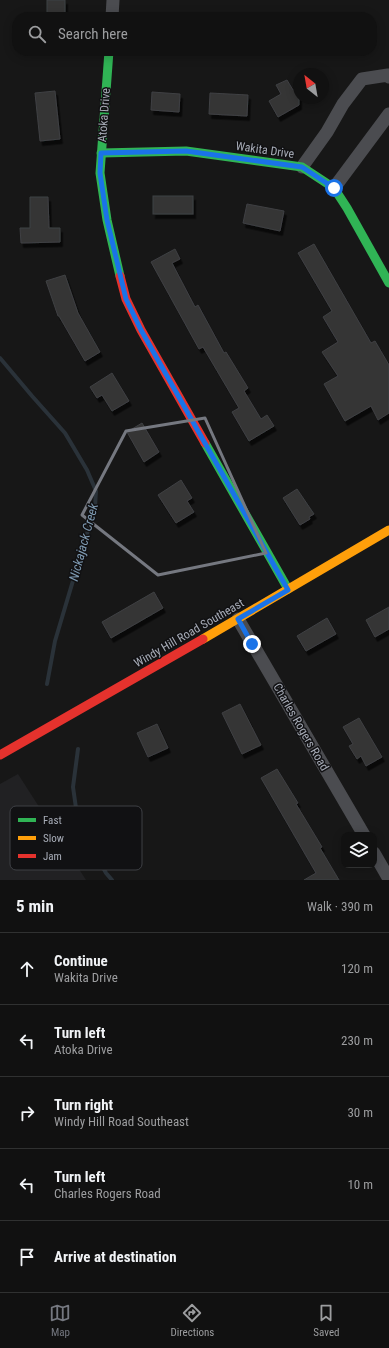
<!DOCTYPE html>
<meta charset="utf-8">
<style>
body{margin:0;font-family:"Roboto Condensed",sans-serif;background:#1a1a1a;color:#f1f3f6}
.controls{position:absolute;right:12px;bottom:12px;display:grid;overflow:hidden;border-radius:8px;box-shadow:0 2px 10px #0003}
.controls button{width:36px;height:36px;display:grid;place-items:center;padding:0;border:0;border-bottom:1px solid #303131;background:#111;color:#f1f3f6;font:20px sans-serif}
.compass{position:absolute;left:293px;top:68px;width:36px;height:36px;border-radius:50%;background:#111;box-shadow:0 2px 10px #0003;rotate:329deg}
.stop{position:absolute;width:12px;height:12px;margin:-9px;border:3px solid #1a73e8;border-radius:50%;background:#fff}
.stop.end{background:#1a73e8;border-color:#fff;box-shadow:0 1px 4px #0008}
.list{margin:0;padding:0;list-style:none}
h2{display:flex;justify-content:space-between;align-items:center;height:52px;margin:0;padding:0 16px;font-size:17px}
h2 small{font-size:13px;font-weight:400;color:#9c9d9f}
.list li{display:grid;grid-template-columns:26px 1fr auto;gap:12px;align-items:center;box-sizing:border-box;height:72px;padding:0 16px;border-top:1px solid #303131}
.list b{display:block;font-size:15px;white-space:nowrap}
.list p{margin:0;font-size:13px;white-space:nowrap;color:#9c9d9f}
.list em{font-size:13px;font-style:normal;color:#9c9d9f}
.icon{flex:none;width:22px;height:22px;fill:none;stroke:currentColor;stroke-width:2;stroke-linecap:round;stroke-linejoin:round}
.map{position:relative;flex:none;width:389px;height:880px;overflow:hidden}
.search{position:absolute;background:#111;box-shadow:0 2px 10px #0003;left:12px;right:12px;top:12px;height:44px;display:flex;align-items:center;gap:10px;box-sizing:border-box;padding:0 14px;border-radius:16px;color:#9c9d9f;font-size:15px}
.sheet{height:412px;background:#111}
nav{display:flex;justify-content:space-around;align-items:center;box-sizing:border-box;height:56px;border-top:1px solid #303131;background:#111;font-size:11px;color:#9c9d9f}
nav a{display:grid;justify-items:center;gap:2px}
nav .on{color:#757880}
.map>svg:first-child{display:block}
.built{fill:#212123}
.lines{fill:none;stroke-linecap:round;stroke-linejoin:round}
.stream{stroke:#2a3239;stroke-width:4}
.building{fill:#353536;stroke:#3f4043;filter:url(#shadow)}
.street{stroke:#4b4c50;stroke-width:13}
.fast{stroke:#30b455;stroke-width:9}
.slow{stroke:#ff9f0a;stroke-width:9}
.jam{stroke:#e5322d;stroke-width:9}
.route{stroke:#1a73e8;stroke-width:5}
.marked{fill:none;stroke:#757880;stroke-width:3;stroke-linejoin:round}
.labels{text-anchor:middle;stroke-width:3;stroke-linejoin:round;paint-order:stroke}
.street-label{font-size:12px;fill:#a8adb8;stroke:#111113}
.water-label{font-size:13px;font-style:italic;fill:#7f9bb3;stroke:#111113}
.key{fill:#111113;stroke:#3e4045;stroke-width:1}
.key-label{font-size:11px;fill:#a8adb8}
</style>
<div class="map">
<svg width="389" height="880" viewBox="0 0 389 880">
<defs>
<filter id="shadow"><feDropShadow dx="2.5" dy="4.5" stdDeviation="0" flood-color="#0009"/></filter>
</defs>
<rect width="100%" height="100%" fill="#171717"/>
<!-- built -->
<polygon class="built" points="18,774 86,880 0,880 0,784"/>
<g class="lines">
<!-- stream -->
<g class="stream">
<polyline points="0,358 32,396 65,433 87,470 96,491 95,507 55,641 47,684"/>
<polyline points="78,749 73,787 78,822 106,873 112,880"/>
</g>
</g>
<!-- building -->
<g class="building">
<rect x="47" y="0" width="18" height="17"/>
<polygon points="287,80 293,90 299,87 299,105 278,117 269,101 281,94 276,85"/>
<polygon points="55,91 60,139 40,141 35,93"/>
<polygon points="152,92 180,94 179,112 151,110"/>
<polygon points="210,93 248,95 247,116 209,114"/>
<rect x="153" y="196" width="40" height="18"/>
<polygon points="30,197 48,197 49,228 60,228 60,242 21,243 20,228 30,228"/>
<polygon points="247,204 284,211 280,231 243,223"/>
<polygon points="314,244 371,343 375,341 389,365 389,413 378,420 371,406 345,421 324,384 338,376 322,352 338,342 323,317 332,311 298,253"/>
<polygon points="175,249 180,259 172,263 195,307 198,305 224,353 226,352 248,388 244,391 261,419 267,415 274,426 249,441 232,412 239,408 203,347 199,349 151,262"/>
<polygon points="65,275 78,313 100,352 85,361 59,316 58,316 46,281"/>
<polygon points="112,373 129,401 112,411 102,395 97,398 90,387"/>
<polygon points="142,423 159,452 144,462 127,432"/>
<polygon points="181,480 192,498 187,501 194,512 176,523 158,495"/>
<polygon points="297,489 314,514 309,517 310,519 300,525 283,498"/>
<polygon points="154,592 163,608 111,638 102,622"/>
<polygon points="389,607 389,629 375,637 366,620"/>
<polygon points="327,618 336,634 306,651 297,636"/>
<polygon points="240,704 261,745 242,754 222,713"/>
<polygon points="359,718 382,757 366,766 361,756 357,759 349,746 353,744 343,727"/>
<polygon points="157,724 168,748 148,757 137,733"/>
<polygon points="277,769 298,803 296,804 322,847 320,848 339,880 304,880 316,873 261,778"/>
</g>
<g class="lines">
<!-- street -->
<g class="street">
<polyline points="112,17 113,0"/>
<polyline points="302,167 327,132 343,104 362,79 388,75 389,77"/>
<polyline points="334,188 389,114"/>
<polyline points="238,619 364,835"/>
<polyline points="374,853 389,879"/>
</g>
<!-- fast -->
<g class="fast">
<polyline points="109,51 100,173 107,220 120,276"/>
<polyline points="101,153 186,151 302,167 334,188 347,208 389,283"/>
<polyline points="205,443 288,589"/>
</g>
<!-- slow -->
<polyline class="slow" points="203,639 389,530"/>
<!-- jam -->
<g class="jam">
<polyline points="120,276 126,299 141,330 205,443"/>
<polyline points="0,755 203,639"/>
</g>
</g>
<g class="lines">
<!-- route -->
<polyline class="route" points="252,644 238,619 288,590 141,330 126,299 107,220 100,173 101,153 186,151 302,167 334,188"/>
</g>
<!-- marked area -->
<path class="marked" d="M205,418L266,553L158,575L82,515L126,431Z"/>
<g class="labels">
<!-- street labels -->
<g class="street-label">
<text transform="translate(104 115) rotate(-86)" y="4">Atoka Drive</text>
<text transform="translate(265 150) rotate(8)" y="4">Wakita Drive</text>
<text transform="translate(189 633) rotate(-30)" y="4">Windy Hill Road Southeast</text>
<text transform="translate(301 727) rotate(60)" y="4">Charles Rogers Road</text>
</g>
<!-- water labels -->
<g class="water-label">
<text transform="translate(83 542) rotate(-75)" y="5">Nickajack Creek</text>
</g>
</g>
<!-- legend -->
<rect x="10" y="806" width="132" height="64" rx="6" class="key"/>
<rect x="18" y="818" width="18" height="4" fill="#30b455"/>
<rect x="18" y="836" width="18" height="4" fill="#ff9f0a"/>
<rect x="18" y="854" width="18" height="4" fill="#e5322d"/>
<g class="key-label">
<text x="43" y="824">Fast</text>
<text x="43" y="842">Slow</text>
<text x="43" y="860">Jam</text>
</g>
</svg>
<div class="controls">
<button><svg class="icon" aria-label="layers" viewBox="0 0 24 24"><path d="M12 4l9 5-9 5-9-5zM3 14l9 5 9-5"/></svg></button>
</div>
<svg class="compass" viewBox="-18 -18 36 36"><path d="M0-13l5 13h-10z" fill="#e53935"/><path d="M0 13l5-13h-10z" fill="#9c9d9f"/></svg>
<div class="stop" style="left:334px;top:188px"></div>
<div class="stop end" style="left:252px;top:644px"></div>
<div class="search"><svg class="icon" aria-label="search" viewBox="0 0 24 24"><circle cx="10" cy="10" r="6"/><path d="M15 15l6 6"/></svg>Search here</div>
</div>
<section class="sheet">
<h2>5 min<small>Walk · 390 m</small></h2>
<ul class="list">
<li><svg class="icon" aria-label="ahead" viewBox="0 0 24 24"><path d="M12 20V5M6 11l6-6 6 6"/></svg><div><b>Continue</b><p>Wakita Drive</p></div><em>120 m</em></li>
<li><svg class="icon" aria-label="left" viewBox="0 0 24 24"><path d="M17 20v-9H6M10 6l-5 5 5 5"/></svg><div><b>Turn left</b><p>Atoka Drive</p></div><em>230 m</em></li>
<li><svg class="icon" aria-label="right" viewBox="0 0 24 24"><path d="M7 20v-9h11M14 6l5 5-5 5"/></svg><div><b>Turn right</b><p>Windy Hill Road Southeast</p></div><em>30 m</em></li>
<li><svg class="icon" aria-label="left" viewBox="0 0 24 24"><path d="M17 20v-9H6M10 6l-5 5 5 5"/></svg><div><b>Turn left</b><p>Charles Rogers Road</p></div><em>10 m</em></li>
<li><svg class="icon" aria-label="arrive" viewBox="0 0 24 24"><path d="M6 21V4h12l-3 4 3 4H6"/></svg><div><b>Arrive at destination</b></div></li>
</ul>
</section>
<nav>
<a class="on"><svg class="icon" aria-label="map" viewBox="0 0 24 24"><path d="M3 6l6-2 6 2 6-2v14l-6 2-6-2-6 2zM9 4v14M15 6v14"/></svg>Map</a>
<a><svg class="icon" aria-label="directions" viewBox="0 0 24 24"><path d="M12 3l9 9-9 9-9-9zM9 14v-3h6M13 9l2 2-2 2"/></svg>Directions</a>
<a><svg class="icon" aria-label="saved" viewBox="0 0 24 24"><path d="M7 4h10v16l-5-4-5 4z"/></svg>Saved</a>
</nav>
